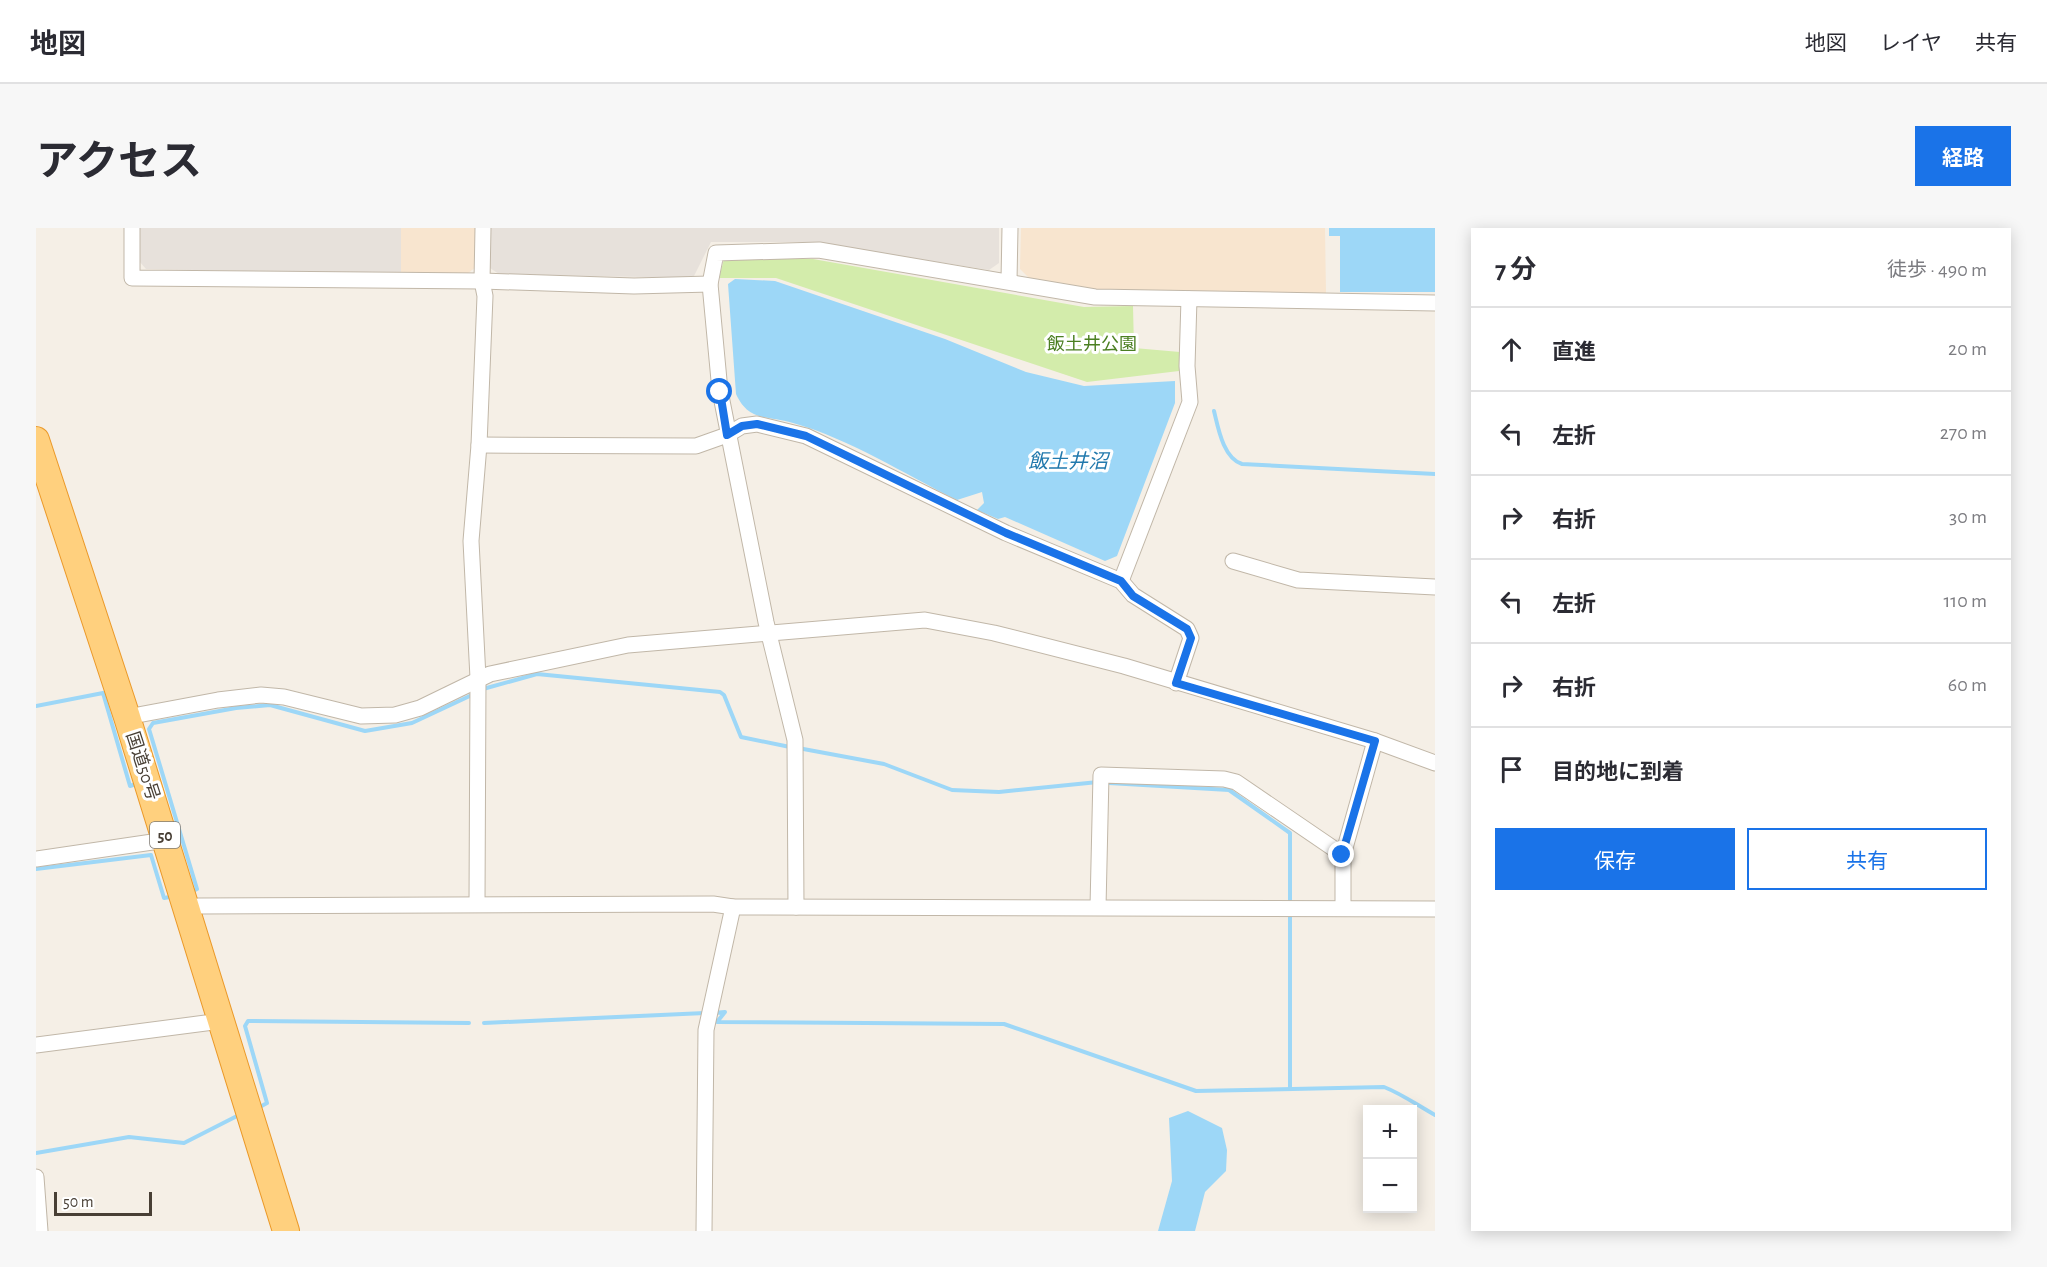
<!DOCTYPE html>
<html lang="ja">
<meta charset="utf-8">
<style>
body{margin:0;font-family:"Alegreya Sans","Noto Sans JP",sans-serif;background:#f7f7f7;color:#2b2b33}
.controls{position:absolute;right:18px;bottom:18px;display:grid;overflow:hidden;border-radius:0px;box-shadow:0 3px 15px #0003}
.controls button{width:54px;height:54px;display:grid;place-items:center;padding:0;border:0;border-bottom:2px solid #e1e1e2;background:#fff;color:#2b2b33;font:30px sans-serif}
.scale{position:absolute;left:18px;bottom:15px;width:98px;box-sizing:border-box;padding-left:6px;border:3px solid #483f35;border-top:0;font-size:16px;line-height:21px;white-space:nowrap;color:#483f35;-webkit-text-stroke:4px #fff;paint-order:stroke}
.stop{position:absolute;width:18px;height:18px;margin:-14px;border:4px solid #1a73e8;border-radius:50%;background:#fff}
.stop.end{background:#1a73e8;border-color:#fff;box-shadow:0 2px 6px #0008}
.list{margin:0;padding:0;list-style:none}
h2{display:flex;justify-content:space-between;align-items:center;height:78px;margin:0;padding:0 24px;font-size:26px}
h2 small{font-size:20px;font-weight:400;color:#7c7c81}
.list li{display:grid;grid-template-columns:39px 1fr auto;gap:18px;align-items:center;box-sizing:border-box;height:84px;padding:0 24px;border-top:2px solid #e1e1e2}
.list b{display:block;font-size:22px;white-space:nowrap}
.list em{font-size:20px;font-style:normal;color:#7c7c81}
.actions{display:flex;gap:12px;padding:18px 24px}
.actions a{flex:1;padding:14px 0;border:2px solid #1a73e8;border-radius:0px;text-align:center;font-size:21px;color:#1a73e8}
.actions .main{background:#1a73e8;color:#fff}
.icon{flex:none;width:33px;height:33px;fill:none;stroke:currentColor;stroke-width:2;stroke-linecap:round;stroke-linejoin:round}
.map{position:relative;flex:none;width:1399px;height:1003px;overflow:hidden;border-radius:0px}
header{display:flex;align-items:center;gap:36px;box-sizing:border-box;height:84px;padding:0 30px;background:#fff;border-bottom:2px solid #e1e1e2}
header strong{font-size:28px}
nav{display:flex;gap:33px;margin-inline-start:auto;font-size:21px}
.intro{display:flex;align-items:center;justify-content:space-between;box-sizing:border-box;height:144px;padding:0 36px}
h1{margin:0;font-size:42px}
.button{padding:15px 27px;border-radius:0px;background:#1a73e8;color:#fff;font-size:21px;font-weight:700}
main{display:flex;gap:36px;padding:0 36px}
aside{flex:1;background:#fff;border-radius:0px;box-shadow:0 3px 15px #0003}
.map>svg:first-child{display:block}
.commercial{fill:#f8e5cf}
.industrial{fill:#e7e1db}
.green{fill:#d3ecab}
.water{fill:#9dd7f7}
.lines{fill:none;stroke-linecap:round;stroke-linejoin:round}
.stream{stroke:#9dd7f7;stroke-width:4}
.minor-casing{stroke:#c1b7a8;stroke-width:17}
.trunk-casing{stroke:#eb9929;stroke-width:28}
.minor{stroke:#fff;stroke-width:15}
.trunk{stroke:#ffd07e;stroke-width:26}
.route{stroke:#1a73e8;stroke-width:8}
.labels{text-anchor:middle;stroke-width:6;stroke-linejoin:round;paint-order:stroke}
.shield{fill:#fff;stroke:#7f7972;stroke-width:1.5}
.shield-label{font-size:16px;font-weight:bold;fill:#483f35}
.park-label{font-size:18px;fill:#4b7f22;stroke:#fff}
.street-label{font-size:18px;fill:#483f35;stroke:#fff}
.water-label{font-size:20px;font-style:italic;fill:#2279ad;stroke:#fff}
</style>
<header>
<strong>地図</strong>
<nav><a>地図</a><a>レイヤ</a><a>共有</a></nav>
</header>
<div class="intro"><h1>アクセス</h1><a class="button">経路</a></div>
<main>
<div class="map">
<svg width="1399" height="1003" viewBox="0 0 1399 1003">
<rect width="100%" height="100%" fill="#f5efe6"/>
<!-- commercial -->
<g class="commercial">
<polygon points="365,0 441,0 441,38 431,46 365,46"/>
<polygon points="985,0 1289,0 1290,66 1058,61 993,50 984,41"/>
</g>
<!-- industrial -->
<g class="industrial">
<polygon points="103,0 365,0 365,46 110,41 103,33"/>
<polygon points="455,0 963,0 963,35 953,42 776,14 675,14 657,50 463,46 454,40"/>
</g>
<!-- green -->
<polygon class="green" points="688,31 777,31 1048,79 1097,78 1098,120 1144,124 1143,143 1051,154 740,50 683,50"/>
<!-- water -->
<g class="water">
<polygon points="1293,0 1399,0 1399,64 1304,64 1304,8 1293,8"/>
<path d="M699,51L739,53L909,111L990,144L1048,158L1139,153V175L1081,328L1069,333L969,289L962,291L941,282L948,275L946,264L921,272C868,246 814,211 757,195C730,187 713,194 700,166L692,56Z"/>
<polygon points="1152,883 1186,900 1191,922 1190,943 1169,964 1159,1003 1122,1003 1136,953 1133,890"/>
</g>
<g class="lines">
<!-- stream -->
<g class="stream">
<path d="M1178,183C1182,199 1187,230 1206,236L1399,246"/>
<polyline points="447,461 501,446 684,464 688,467 705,509 754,519"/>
<polyline points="0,478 67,465 94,558 100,556"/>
<polyline points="762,520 848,536 916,562 963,564 1062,554"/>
<polyline points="1073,555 1193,562 1254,605 1254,678"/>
<polyline points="0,641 115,627 128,670 134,669"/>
<polyline points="157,663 161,661 113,501 117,495 200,480 234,477 329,503 376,495 438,466"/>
<path d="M677,785L689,784L681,794L968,796L1160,863L1348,859C1366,866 1381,877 1399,887"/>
<polyline points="448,795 669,785"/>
<polyline points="1254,861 1254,686"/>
<polyline points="222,880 231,875 209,798 212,793 433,795"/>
<polyline points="0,925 93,909 148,915 203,887"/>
</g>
<!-- minor casing -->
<g class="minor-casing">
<g id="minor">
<polyline points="96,0 96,50 446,53 598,58 674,56"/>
<polyline points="973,53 974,0"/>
<polyline points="443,217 660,218 691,207 706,198 721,196 770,208 970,305 1085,353 1097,367 1151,401 1155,410 1140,455"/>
<polyline points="1197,333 1262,352 1399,359"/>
<polyline points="1085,353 1154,174 1151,138 1153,71"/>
<polyline points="91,489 182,472 225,467 248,469 325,488 359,487 384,480 454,446 592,417 889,392 958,405 1088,438 1339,513 1399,535"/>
<polyline points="0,631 130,612"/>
<polyline points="441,676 442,450 435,313 443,217 449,68 446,53 447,0"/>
<polyline points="760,679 759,512 730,394 684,163 674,56 680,25 783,22 1059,69 1399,75"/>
<polyline points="1062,679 1065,547 1188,551 1200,554 1307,627"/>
<polyline points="1307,679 1307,627 1339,513"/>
<polyline points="151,680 163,678 677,676 697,679 1399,681"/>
<polyline points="0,817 185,793"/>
<polyline points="0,949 4,1003"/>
<polyline points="668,1003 670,802 697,679"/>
</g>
</g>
<!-- trunk casing -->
<g class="trunk-casing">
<polyline id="trunk" points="0,212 91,489 250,1003"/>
</g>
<!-- minor -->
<use href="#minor" class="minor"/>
<!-- trunk -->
<use href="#trunk" class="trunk"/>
</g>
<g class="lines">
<!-- route -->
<polyline class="route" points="684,164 691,207 706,198 721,196 770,208 970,305 1085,353 1097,368 1151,401 1155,410 1140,455 1339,513 1306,627"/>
</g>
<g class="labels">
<!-- shield labels -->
<rect class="shield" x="114" y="594" width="30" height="26" rx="4.5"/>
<g class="shield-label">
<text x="129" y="613">50</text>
</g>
<!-- park labels -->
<g class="park-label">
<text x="1056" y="122">飯土井公園</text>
</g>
<!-- street labels -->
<g class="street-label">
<text transform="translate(107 538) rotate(72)" y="6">国道50号</text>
</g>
<!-- water labels -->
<g class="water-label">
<text x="1032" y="240">飯土井沼</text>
</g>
</g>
</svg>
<div class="controls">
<button>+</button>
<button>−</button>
</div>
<div class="scale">50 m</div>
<div class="stop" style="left:684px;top:164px"></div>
<div class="stop end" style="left:1306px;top:627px"></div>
</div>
<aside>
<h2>7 分<small>徒歩 · 490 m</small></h2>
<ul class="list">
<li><svg class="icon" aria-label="ahead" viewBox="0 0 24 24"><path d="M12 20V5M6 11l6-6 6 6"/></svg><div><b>直進</b></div><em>20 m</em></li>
<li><svg class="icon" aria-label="left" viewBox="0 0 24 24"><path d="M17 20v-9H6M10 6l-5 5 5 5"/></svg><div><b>左折</b></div><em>270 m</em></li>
<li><svg class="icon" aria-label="right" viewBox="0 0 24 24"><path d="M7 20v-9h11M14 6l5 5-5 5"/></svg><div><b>右折</b></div><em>30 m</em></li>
<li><svg class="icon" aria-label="left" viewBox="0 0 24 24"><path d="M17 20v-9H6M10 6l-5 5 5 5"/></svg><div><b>左折</b></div><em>110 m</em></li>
<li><svg class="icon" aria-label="right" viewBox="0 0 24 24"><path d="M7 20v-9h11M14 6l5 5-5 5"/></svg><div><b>右折</b></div><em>60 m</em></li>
<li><svg class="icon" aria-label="arrive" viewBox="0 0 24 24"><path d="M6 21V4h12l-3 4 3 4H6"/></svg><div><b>目的地に到着</b></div></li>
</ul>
<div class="actions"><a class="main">保存</a><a>共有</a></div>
</aside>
</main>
